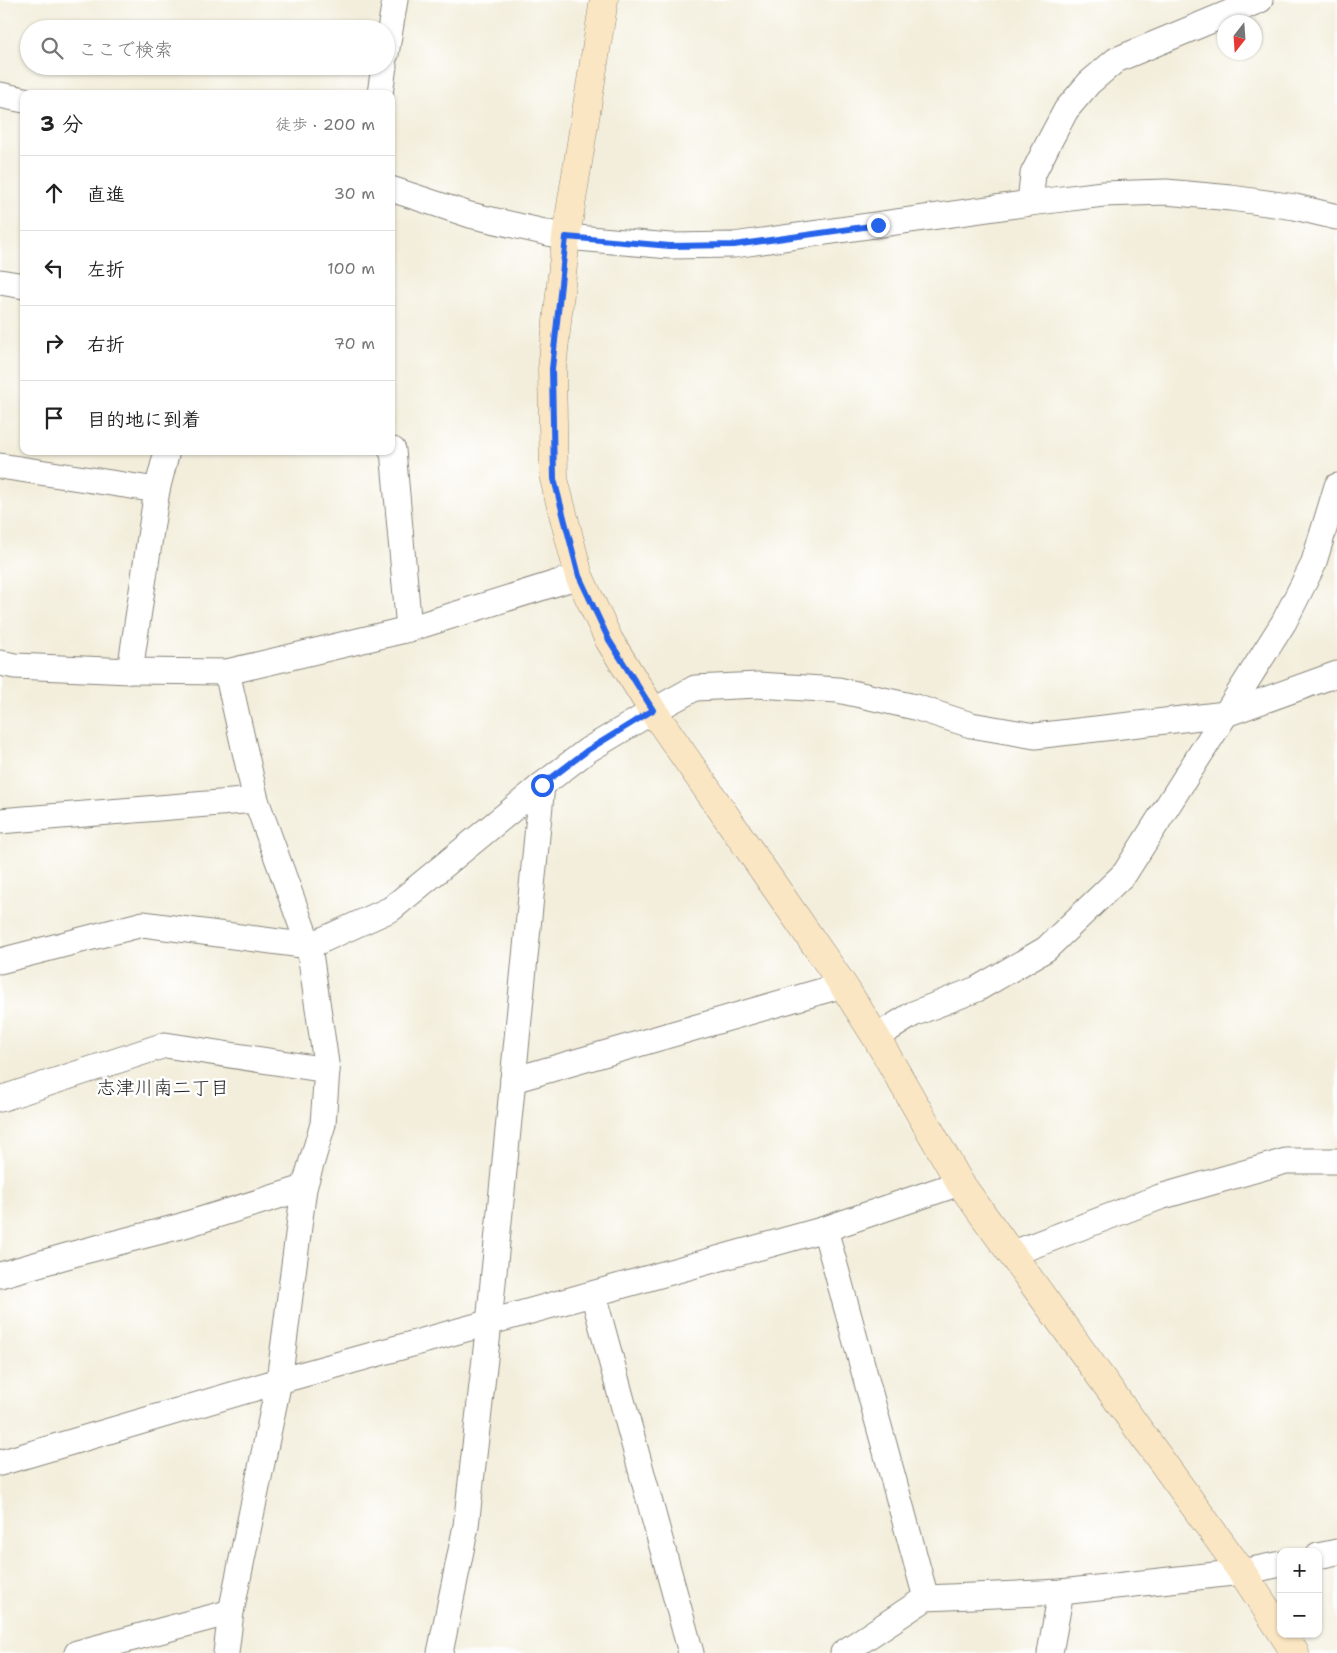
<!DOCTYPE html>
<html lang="ja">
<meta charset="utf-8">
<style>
body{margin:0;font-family:"Shantell Sans","Klee One",sans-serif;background:#f6f6f6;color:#222}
.controls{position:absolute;right:15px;bottom:15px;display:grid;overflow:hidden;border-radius:10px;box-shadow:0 1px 4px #0004}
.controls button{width:45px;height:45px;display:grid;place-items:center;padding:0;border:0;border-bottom:1px solid #e0e0e0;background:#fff;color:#222;font:25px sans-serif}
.compass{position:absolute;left:1217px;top:15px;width:45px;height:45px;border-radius:50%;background:#fff;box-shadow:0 1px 4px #0004;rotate:197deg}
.stop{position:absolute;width:15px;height:15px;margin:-11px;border:4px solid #2563eb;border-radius:50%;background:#fff}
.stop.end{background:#2563eb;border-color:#fff;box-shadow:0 1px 5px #0008}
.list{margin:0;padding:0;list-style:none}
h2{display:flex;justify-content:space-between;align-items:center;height:65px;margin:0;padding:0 20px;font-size:21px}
h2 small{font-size:16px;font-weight:400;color:#767676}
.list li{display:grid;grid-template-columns:32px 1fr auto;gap:15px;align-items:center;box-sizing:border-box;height:75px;padding:0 20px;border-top:1px solid #e0e0e0}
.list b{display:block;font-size:19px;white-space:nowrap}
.list em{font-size:16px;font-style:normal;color:#767676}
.icon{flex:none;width:28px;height:28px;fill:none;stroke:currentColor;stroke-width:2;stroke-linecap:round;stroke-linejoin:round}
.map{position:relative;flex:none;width:1337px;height:1653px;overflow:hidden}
.search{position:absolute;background:#fff;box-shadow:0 1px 4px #0004;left:20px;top:20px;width:375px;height:55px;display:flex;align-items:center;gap:12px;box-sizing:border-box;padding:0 18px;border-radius:28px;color:#767676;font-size:19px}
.panel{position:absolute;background:#fff;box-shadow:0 1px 4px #0004;left:20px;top:90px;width:375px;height:365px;border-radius:10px}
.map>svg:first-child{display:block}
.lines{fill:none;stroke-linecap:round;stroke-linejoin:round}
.street-casing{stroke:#88857c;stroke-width:27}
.secondary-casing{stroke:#88857c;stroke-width:29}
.street{stroke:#fff;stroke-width:25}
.secondary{stroke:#fbe6c3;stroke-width:28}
.route{stroke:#2563eb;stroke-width:6}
.labels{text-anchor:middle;stroke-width:5;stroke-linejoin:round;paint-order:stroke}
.neighbourhood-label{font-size:19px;fill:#1c1c1c;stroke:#fff}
</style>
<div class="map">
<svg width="1337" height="1653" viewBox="0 0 1337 1653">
<rect width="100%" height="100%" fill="#fff"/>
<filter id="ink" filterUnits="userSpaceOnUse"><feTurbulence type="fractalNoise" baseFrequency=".02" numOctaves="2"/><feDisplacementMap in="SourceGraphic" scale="10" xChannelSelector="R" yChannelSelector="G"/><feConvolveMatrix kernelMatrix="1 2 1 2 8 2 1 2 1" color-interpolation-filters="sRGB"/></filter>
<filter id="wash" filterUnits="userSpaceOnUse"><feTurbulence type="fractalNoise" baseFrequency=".0096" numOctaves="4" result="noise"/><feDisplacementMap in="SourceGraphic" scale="20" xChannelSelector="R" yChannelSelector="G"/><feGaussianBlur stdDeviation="1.12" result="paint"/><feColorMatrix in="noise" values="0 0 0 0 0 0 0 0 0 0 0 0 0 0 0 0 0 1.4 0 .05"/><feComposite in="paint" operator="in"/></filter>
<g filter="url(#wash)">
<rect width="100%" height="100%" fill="#f3eedb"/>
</g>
<g filter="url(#ink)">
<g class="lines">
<!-- street casing -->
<g class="street-casing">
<g id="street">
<polyline points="386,54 395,0"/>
<polyline points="380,94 384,66"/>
<polyline points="0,95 24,100"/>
<polyline points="391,189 470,215 566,237 670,246 734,245 1030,203 1103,194 1166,192 1231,198 1295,207 1337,217"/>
<polyline points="1030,203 1033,174 1048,144 1066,110 1089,83 1116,60 1260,0"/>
<polyline points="0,282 24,286"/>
<polyline points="391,450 393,450 409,629"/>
<polyline points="0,466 157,490"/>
<polyline points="0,663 15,666 130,671 227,672 409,629 579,576"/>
<polyline points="130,671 157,490 167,451"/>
<polyline points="0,821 256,800"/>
<polyline points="0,961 143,924 309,946 391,909 542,785 588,750 653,711 695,688 758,685 838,690 915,707 971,725 1035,736 1226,714 1337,674"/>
<polyline points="876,1037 913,1014 977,989 1046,949 1125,873 1284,622 1313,565 1337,486"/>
<polyline points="513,1080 843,985"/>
<polyline points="0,1099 165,1045 327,1070"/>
<polyline points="825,1229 926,1598"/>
<polyline points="1011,1254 1160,1197 1286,1161 1337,1161"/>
<polyline points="0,1275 77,1253 181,1226 304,1188"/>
<polyline points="593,1294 691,1653"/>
<polyline points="0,1463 279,1381 825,1229 960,1183"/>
<polyline points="1318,1556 1337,1552"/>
<polyline points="77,1653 231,1612"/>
<polyline points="226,1653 231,1612 279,1381 304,1188 323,1124 327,1070 309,946 256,800 227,672"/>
<polyline points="440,1653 466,1526 489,1323 542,785"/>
<polyline points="843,1653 926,1598 1061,1592 1242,1572 1281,1564"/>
<polyline points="1050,1653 1061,1592"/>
</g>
</g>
<!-- secondary casing -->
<g class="secondary-casing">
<g id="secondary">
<polyline points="604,0 566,237 552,369 554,479 579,576 609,640 653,711 843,985 876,1037 960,1183 1242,1572 1281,1631"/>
<polyline points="1283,1634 1295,1653"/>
</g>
</g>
<!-- street -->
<use href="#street" class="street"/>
<!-- secondary -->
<use href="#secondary" class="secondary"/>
</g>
</g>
<g class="lines" filter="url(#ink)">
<!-- route -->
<polyline class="route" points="542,785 588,750 653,710 609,640 579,576 554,479 552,369 566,237 670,246 734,245 878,225"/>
</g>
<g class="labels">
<!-- neighbourhood labels -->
<g class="neighbourhood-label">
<text x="163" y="1094">志津川南二丁目</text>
</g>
</g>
</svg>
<div class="controls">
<button>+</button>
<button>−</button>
</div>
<svg class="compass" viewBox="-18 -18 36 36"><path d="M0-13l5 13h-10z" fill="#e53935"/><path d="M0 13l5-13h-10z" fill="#767676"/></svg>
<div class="stop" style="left:542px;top:785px"></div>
<div class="stop end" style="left:878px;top:225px"></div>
<div class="search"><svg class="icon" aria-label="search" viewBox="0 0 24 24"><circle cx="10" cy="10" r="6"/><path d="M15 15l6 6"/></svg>ここで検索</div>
<section class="panel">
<h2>3 分<small>徒歩 · 200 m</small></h2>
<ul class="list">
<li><svg class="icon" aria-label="ahead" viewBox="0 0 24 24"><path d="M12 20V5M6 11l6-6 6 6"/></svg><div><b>直進</b></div><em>30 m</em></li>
<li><svg class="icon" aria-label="left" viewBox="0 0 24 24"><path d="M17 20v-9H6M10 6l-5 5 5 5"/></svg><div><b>左折</b></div><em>100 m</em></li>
<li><svg class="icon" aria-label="right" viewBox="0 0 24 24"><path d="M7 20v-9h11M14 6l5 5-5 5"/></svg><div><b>右折</b></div><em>70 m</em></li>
<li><svg class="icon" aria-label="arrive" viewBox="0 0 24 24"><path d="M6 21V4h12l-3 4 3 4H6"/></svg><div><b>目的地に到着</b></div></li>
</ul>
</section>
</div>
